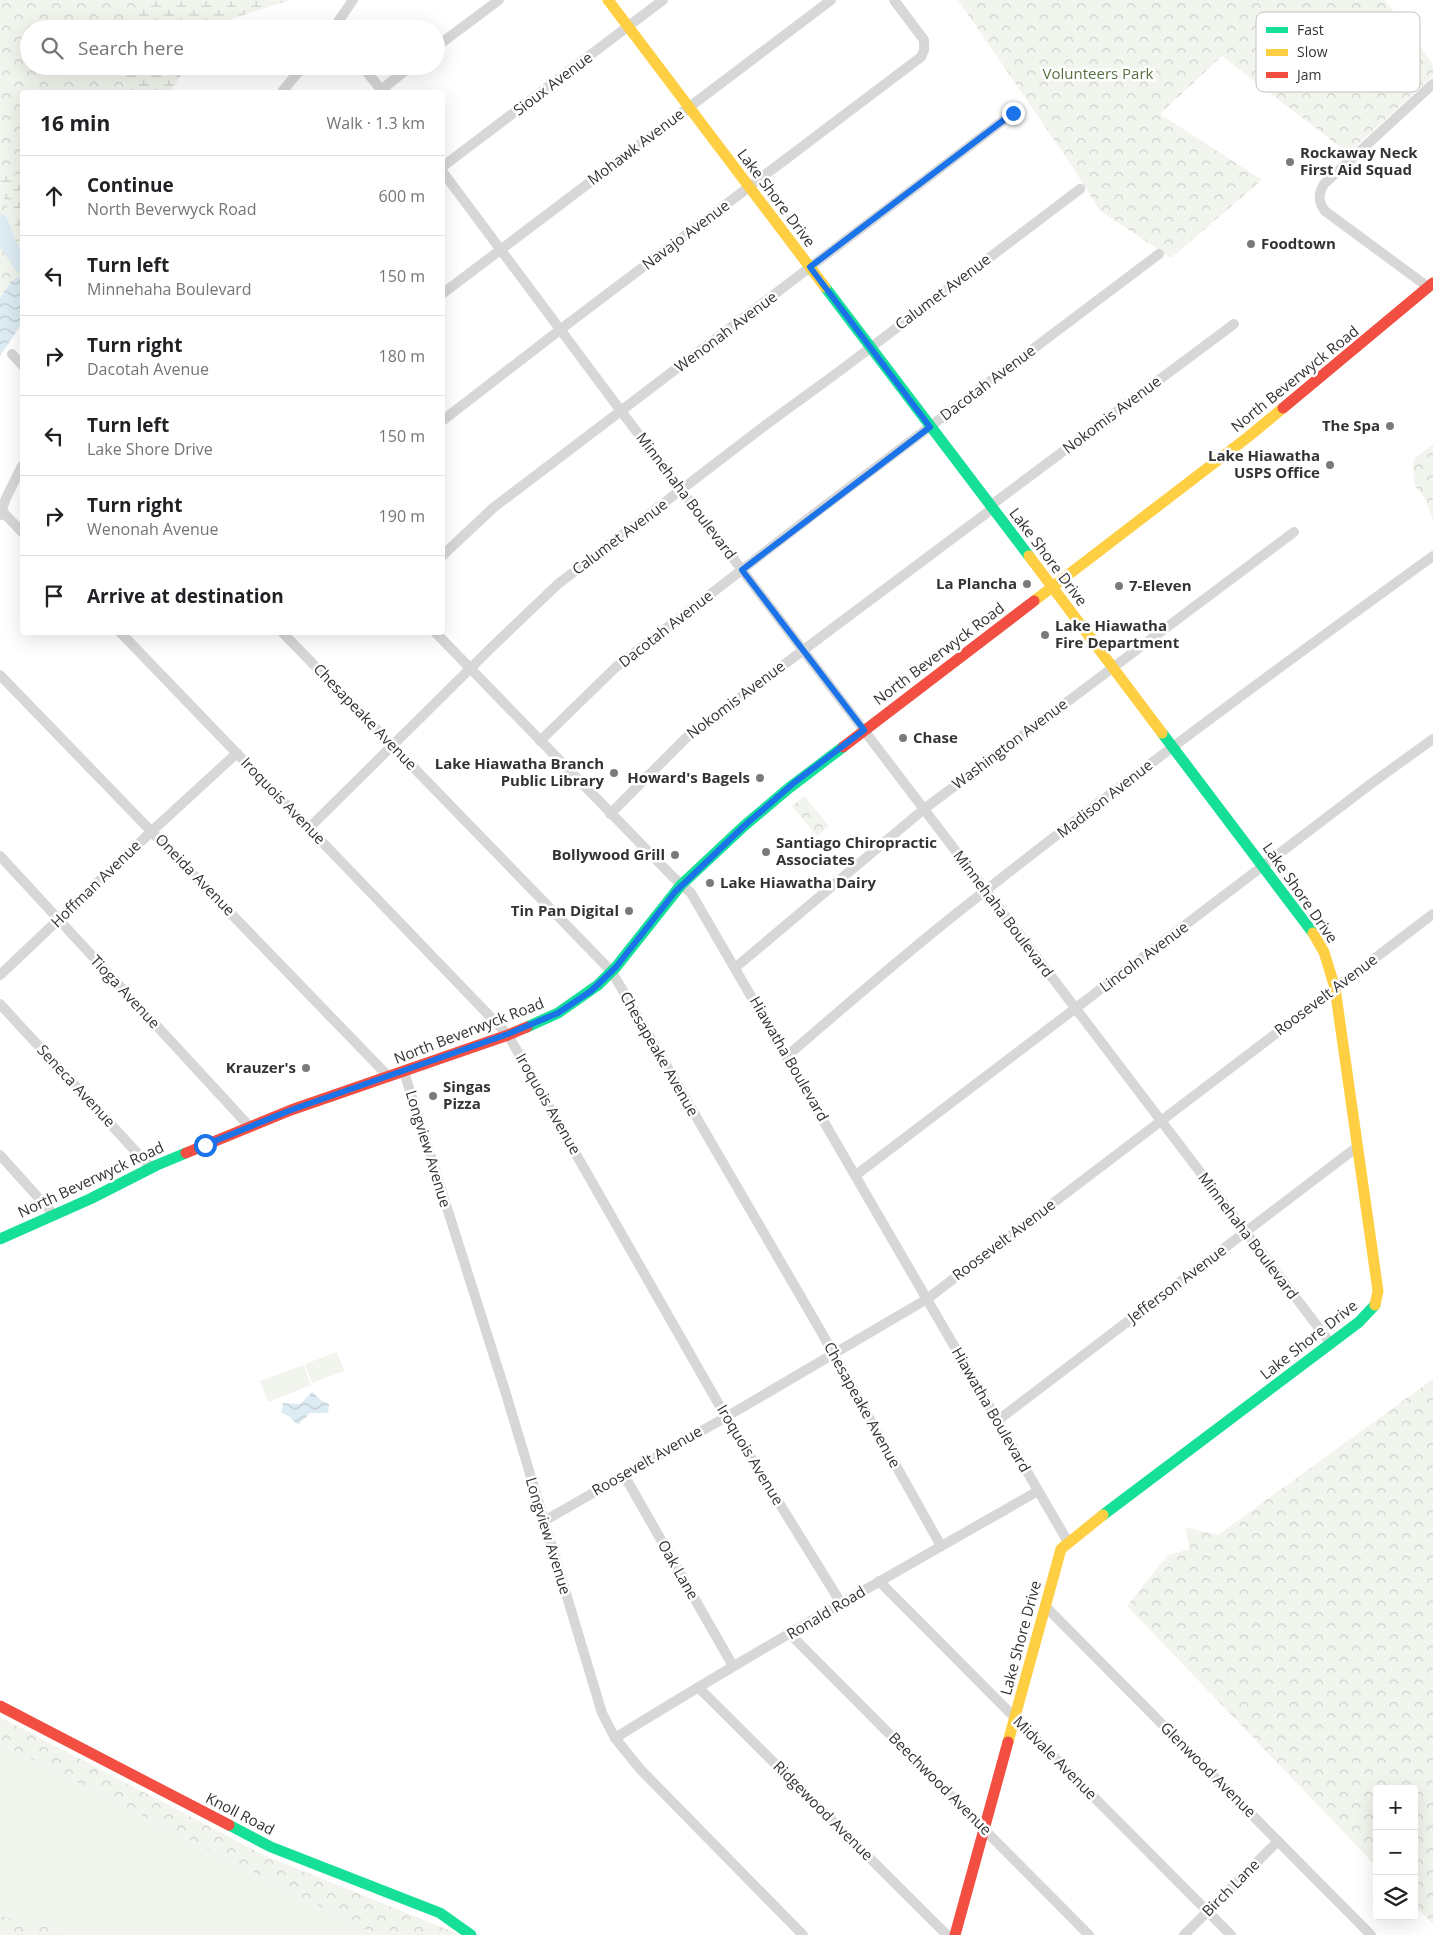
<!DOCTYPE html>
<meta charset="utf-8">
<style>
body{margin:0;font-family:"Open Sans",sans-serif;background:#f6f6f6;color:#202124}
.controls{position:absolute;right:15px;bottom:15px;display:grid;overflow:hidden;border-radius:5px;box-shadow:0 5px 20px #0002}
.controls button{width:45px;height:45px;display:grid;place-items:center;padding:0;border:0;border-bottom:1px solid #e0e0e0;background:#fff;color:#202124;font:25px sans-serif}
.stop{position:absolute;width:15px;height:15px;margin:-11px;border:4px solid #1a73e8;border-radius:50%;background:#fff}
.stop.end{background:#1a73e8;border-color:#fff;box-shadow:0 1px 5px #0008}
.list{margin:0;padding:0;list-style:none}
h2{display:flex;justify-content:space-between;align-items:center;height:65px;margin:0;padding:0 20px;font-size:21px}
h2 small{font-size:16px;font-weight:400;color:#757577}
.list li{display:grid;grid-template-columns:32px 1fr auto;gap:15px;align-items:center;box-sizing:border-box;height:80px;padding:0 20px;border-top:1px solid #e0e0e0}
.list b{display:block;font-size:19px;white-space:nowrap}
.list p{margin:0;font-size:16px;white-space:nowrap;color:#757577}
.list em{font-size:16px;font-style:normal;color:#757577}
.icon{flex:none;width:28px;height:28px;fill:none;stroke:currentColor;stroke-width:2;stroke-linecap:round;stroke-linejoin:round}
.map{position:relative;flex:none;width:1433px;height:1935px;overflow:hidden}
.search{position:absolute;background:#fff;box-shadow:0 5px 20px #0002;left:20px;top:20px;width:425px;height:55px;display:flex;align-items:center;gap:12px;box-sizing:border-box;padding:0 18px;border-radius:28px;color:#757577;font-size:19px}
.panel{position:absolute;background:#fff;box-shadow:0 5px 20px #0002;left:20px;top:90px;width:425px;height:545px;border-radius:5px}
.map>svg:first-child{display:block}
.green{fill:#f1f5ed}
.forest{fill:url(#forest-crowns)}
.wetland{fill:url(#wetland-marsh)}
.water{fill:url(#water-waves)}
.lines{fill:none;stroke-linecap:round;stroke-linejoin:round}
.river{stroke:#ddebf3;stroke-width:16}
.street{stroke:#d7d7d7;stroke-width:10}
.fast{stroke:#16e098;stroke-width:11}
.slow{stroke:#ffcf43;stroke-width:11}
.jam{stroke:#f24e42;stroke-width:11}
.route{stroke:#1a73e8;stroke-width:6}
.poi-dot{fill:#7a7a7a;stroke:#fff;stroke-width:2}
.labels{text-anchor:middle;stroke-width:5;stroke-linejoin:round;paint-order:stroke}
.park-label{font-size:15px;fill:#56703f;stroke:#fff}
.street-label{font-size:15px;fill:#333;stroke:#fff}
.poi-label{font-size:15px;font-weight:bold;fill:#333;stroke:#fff;text-anchor:start}
.key{fill:#fff;stroke:#c2c2c2;stroke-width:1}
.key-label{font-size:14px;fill:#333}
</style>
<div class="map">
<svg width="1433" height="1935" viewBox="0 0 1433 1935">
<defs>
<pattern id="forest-crowns" width="20" height="18" patternUnits="userSpaceOnUse" patternTransform="scale(1.25)"><rect width="20" height="18" fill="#f1f5ed"/><path d="M2 6a3 3 0 1 1 6 0M12 15a3 3 0 1 1 6 0" fill="none" stroke="#cfd2cc"/></pattern>
<pattern id="wetland-marsh" width="20" height="14" patternUnits="userSpaceOnUse" patternTransform="scale(1.25)"><rect width="20" height="14" fill="#f1f5ed"/><path d="M1 5h8M5 5V1M11 12h8M15 12V8" fill="none" stroke="#cfd2cc"/></pattern>
<pattern id="water-waves" width="16" height="10" patternUnits="userSpaceOnUse" patternTransform="scale(1.25)"><rect width="16" height="10" fill="#ddebf3"/><path d="M0 5q4-4 8 0t8 0" fill="none" stroke="#becad1"/></pattern>
</defs>
<rect width="100%" height="100%" fill="#fff"/>
<!-- green -->
<g class="green">
<polygon points="337,1352 344,1371 312,1383 305,1364"/>
<polygon points="304,1365 311,1385 268,1402 260,1381"/>
<polygon points="0,1743 376,1935 82,1935 0,1916"/>
</g>
<!-- forest -->
<g class="forest">
<polygon points="0,0 140,0 141,2 130,29 29,29 29,66 123,66 125,92 22,92 22,187 10,165 0,178"/>
<polygon points="958,0 1385,0 1433,64 1433,76 1348,153 1222,56 1160,114 1262,180 1171,258 1099,210 1074,169"/>
<polygon points="0,188 22,243 22,274 11,281 0,298"/>
<polygon points="1433,444 1433,521 1427,502 1415,486 1413,469 1414,459"/>
<polygon points="804,796 829,826 817,836 792,806"/>
<polygon points="1433,1379 1433,1924 1414,1905 1414,1789 1377,1789 1377,1867 1127,1606 1168,1555 1190,1549 1185,1527 1218,1535"/>
<polygon points="0,1717 266,1856 456,1933 458,1935 376,1935 0,1743"/>
<polygon points="0,1916 1,1916 82,1935 0,1935"/>
</g>
<!-- wetland -->
<g class="wetland">
<polygon points="140,0 291,0 231,19 222,29 130,29"/>
<polygon points="123,66 187,66 170,92 125,92"/>
<polygon points="10,165 22,187 22,243 0,188 0,178"/>
</g>
<!-- water -->
<g class="water">
<polygon points="22,274 22,323 0,356 0,298 11,281"/>
<polygon points="312,1392 322,1401 329,1404 328,1413 310,1413 298,1425 289,1416 281,1413 283,1403 300,1404"/>
</g>
<g class="lines">
<!-- river -->
<polyline class="river" points="0,222 8,244 22,266"/>
<!-- street -->
<g class="street">
<polyline points="333,29 353,0"/>
<polyline points="436,47 499,0"/>
<polyline points="362,66 383,92"/>
<polyline points="381,90 411,66"/>
<polyline points="282,92 303,66"/>
<polyline points="442,167 663,0"/>
<polyline points="442,171 621,411 1331,1344"/>
<path d="M1428,287L1325,211C1318,202 1318,194 1324,184L1433,84"/>
<polyline points="442,294 831,0"/>
<polyline points="12,354 22,365"/>
<polyline points="442,421 561,329 921,57 924,50 924,40 894,0"/>
<polyline points="990,506 1234,324"/>
<polyline points="1,510 22,532"/>
<polyline points="0,515 6,498 22,466"/>
<polyline points="442,556 493,508 1013,113"/>
<polyline points="120,632 508,1035 726,1417 841,1603"/>
<polyline points="282,632 612,972 819,1328 941,1546"/>
<polyline points="435,632 673,877 691,893 1068,1542"/>
<polyline points="0,675 389,1077"/>
<polyline points="540,741 616,667 818,511 1159,254"/>
<polyline points="610,814 687,737 992,509"/>
<polyline points="309,828 494,645 558,584 767,424 841,370 1080,189"/>
<polyline points="0,856 250,1127"/>
<polyline points="736,967 924,809 1294,532"/>
<polyline points="0,975 152,831 237,753"/>
<polyline points="0,1004 151,1168"/>
<path d="M787,1056C843,1008 899,959 957,913C1112,790 1272,672 1433,556"/>
<polyline points="404,1072 506,1394 602,1713 615,1738 641,1770 803,1935"/>
<polyline points="0,1155 54,1215"/>
<polyline points="856,1175 1372,783 1433,739"/>
<polyline points="997,1421 1357,1147"/>
<polyline points="624,1475 733,1666"/>
<polyline points="544,1521 726,1417 927,1299 1433,914"/>
<polyline points="879,1581 1231,1935"/>
<polyline points="1045,1606 1371,1935"/>
<polyline points="790,1634 1089,1935"/>
<polyline points="698,1687 947,1935"/>
<path d="M615,1738C754,1652 896,1572 1038,1491"/>
<polyline points="1184,1935 1278,1841"/>
</g>
<!-- fast -->
<g class="fast">
<polyline points="825,287 1029,556"/>
<polyline points="1162,733 1313,933"/>
<polyline points="527,1027 558,1013 598,985 616,967 681,885 744,826 789,788 843,747"/>
<polyline points="0,1239 90,1199 157,1165 186,1153"/>
<polyline points="1103,1515 1359,1322 1375,1305"/>
<polyline points="229,1825 271,1847 440,1913 471,1935"/>
</g>
<!-- slow -->
<g class="slow">
<polyline points="608,0 825,287"/>
<polyline points="1029,556 1162,733"/>
<polyline points="1034,601 1248,437 1283,408"/>
<polyline points="1313,933 1324,952 1335,988 1378,1291 1375,1305"/>
<polyline points="1008,1742 1061,1549 1103,1515"/>
</g>
<!-- jam -->
<g class="jam">
<polyline points="1283,408 1433,283"/>
<polyline points="843,747 1034,601"/>
<polyline points="186,1153 291,1110 508,1035 527,1027"/>
<polyline points="0,1706 229,1825"/>
<polyline points="955,1935 1008,1742"/>
</g>
</g>
<g class="lines">
<!-- route -->
<polyline class="route" points="205,1145 291,1110 508,1034 558,1013 591,991 616,967 675,892 744,826 795,782 864,730 742,570 930,427 810,267 1013,113"/>
</g>
<!-- markers -->
<g class="poi-dot">
<circle cx="1290" cy="162" r="5"/>
<circle cx="1251" cy="244" r="5"/>
<circle cx="1390" cy="426" r="5"/>
<circle cx="1330" cy="465" r="5"/>
<circle cx="1027" cy="584" r="5"/>
<circle cx="1119" cy="586" r="5"/>
<circle cx="1045" cy="635" r="5"/>
<circle cx="903" cy="738" r="5"/>
<circle cx="614" cy="773" r="5"/>
<circle cx="760" cy="778" r="5"/>
<circle cx="766" cy="852" r="5"/>
<circle cx="675" cy="855" r="5"/>
<circle cx="710" cy="883" r="5"/>
<circle cx="629" cy="911" r="5"/>
<circle cx="306" cy="1068" r="5"/>
<circle cx="433" cy="1096" r="5"/>
</g>
<g class="labels">
<!-- park labels -->
<g class="park-label">
<text x="1098" y="79">Volunteers Park</text>
</g>
<!-- street labels -->
<g class="street-label">
<text transform="translate(553 84) rotate(-37)" y="5">Sioux Avenue</text>
<text transform="translate(636 147) rotate(-37)" y="5">Mohawk Avenue</text>
<text transform="translate(776 198) rotate(53)" y="5">Lake Shore Drive</text>
<text transform="translate(686 235) rotate(-37)" y="5">Navajo Avenue</text>
<text transform="translate(943 292) rotate(-37)" y="5">Calumet Avenue</text>
<text transform="translate(726 332) rotate(-37)" y="5">Wenonah Avenue</text>
<text transform="translate(1295 379) rotate(-39)" y="5">North Beverwyck Road</text>
<text transform="translate(988 383) rotate(-37)" y="5">Dacotah Avenue</text>
<text transform="translate(1112 415) rotate(-37)" y="5">Nokomis Avenue</text>
<text transform="translate(686 496) rotate(53)" y="5">Minnehaha Boulevard</text>
<text transform="translate(620 537) rotate(-37)" y="5">Calumet Avenue</text>
<text transform="translate(1048 557) rotate(53)" y="5">Lake Shore Drive</text>
<text transform="translate(666 629) rotate(-38)" y="5">Dacotah Avenue</text>
<text transform="translate(939 654) rotate(-37)" y="5">North Beverwyck Road</text>
<text transform="translate(736 700) rotate(-37)" y="5">Nokomis Avenue</text>
<text transform="translate(365 717) rotate(46)" y="5">Chesapeake Avenue</text>
<text transform="translate(1010 744) rotate(-37)" y="5">Washington Avenue</text>
<text transform="translate(1105 799) rotate(-38)" y="5">Madison Avenue</text>
<text transform="translate(283 801) rotate(46)" y="5">Iroquois Avenue</text>
<text transform="translate(195 875) rotate(46)" y="5">Oneida Avenue</text>
<text transform="translate(96 884) rotate(-44)" y="5">Hoffman Avenue</text>
<text transform="translate(1300 893) rotate(55)" y="5">Lake Shore Drive</text>
<text transform="translate(1003 914) rotate(53)" y="5">Minnehaha Boulevard</text>
<text transform="translate(1144 957) rotate(-37)" y="5">Lincoln Avenue</text>
<text transform="translate(125 992) rotate(47)" y="5">Tioga Avenue</text>
<text transform="translate(1326 995) rotate(-37)" y="5">Roosevelt Avenue</text>
<text transform="translate(469 1031) rotate(-21)" y="5">North Beverwyck Road</text>
<text transform="translate(659 1054) rotate(60)" y="5">Chesapeake Avenue</text>
<text transform="translate(789 1059) rotate(60)" y="5">Hiawatha Boulevard</text>
<text transform="translate(76 1086) rotate(47)" y="5">Seneca Avenue</text>
<text transform="translate(548 1104) rotate(60)" y="5">Iroquois Avenue</text>
<text transform="translate(428 1149) rotate(73)" y="5">Longview Avenue</text>
<text transform="translate(91 1180) rotate(-25)" y="5">North Beverwyck Road</text>
<text transform="translate(1248 1236) rotate(53)" y="5">Minnehaha Boulevard</text>
<text transform="translate(1004 1240) rotate(-37)" y="5">Roosevelt Avenue</text>
<text transform="translate(1177 1284) rotate(-37)" y="5">Jefferson Avenue</text>
<text transform="translate(1309 1340) rotate(-38)" y="5">Lake Shore Drive</text>
<text transform="translate(862 1405) rotate(61)" y="5">Chesapeake Avenue</text>
<text transform="translate(991 1410) rotate(60)" y="5">Hiawatha Boulevard</text>
<text transform="translate(750 1455) rotate(59)" y="5">Iroquois Avenue</text>
<text transform="translate(647 1461) rotate(-30)" y="5">Roosevelt Avenue</text>
<text transform="translate(548 1536) rotate(73)" y="5">Longview Avenue</text>
<text transform="translate(678 1570) rotate(60)" y="5">Oak Lane</text>
<text transform="translate(826 1613) rotate(-31)" y="5">Ronald Road</text>
<text transform="translate(1021 1638) rotate(-75)" y="5">Lake Shore Drive</text>
<text transform="translate(1055 1758) rotate(45)" y="5">Midvale Avenue</text>
<text transform="translate(1208 1770) rotate(45)" y="5">Glenwood Avenue</text>
<text transform="translate(940 1784) rotate(45)" y="5">Beechwood Avenue</text>
<text transform="translate(823 1811) rotate(45)" y="5">Ridgewood Avenue</text>
<text transform="translate(240 1814) rotate(27)" y="5">Knoll Road</text>
<text transform="translate(1231 1888) rotate(-45)" y="5">Birch Lane</text>
</g>
<!-- poi labels -->
<g class="poi-label">
<text x="1300" y="158">Rockaway Neck<tspan x="1300" dy="17">First Aid Squad</tspan></text>
<text x="1261" y="249">Foodtown</text>
<text x="1380" y="431" text-anchor="end">The Spa</text>
<text x="1320" y="461" text-anchor="end">Lake Hiawatha<tspan x="1320" dy="17">USPS Office</tspan></text>
<text x="1017" y="589" text-anchor="end">La Plancha</text>
<text x="1129" y="591">7-Eleven</text>
<text x="1055" y="631">Lake Hiawatha<tspan x="1055" dy="17">Fire Department</tspan></text>
<text x="913" y="743">Chase</text>
<text x="604" y="769" text-anchor="end">Lake Hiawatha Branch<tspan x="604" dy="17">Public Library</tspan></text>
<text x="750" y="783" text-anchor="end">Howard's Bagels</text>
<text x="776" y="848">Santiago Chiropractic<tspan x="776" dy="17">Associates</tspan></text>
<text x="665" y="860" text-anchor="end">Bollywood Grill</text>
<text x="720" y="888">Lake Hiawatha Dairy</text>
<text x="619" y="916" text-anchor="end">Tin Pan Digital</text>
<text x="296" y="1073" text-anchor="end">Krauzer's</text>
<text x="443" y="1092">Singas<tspan x="443" dy="17">Pizza</tspan></text>
</g>
</g>
<!-- legend -->
<rect x="1256" y="12" width="164" height="80" rx="8" class="key"/>
<rect x="1266" y="27" width="22" height="6" fill="#16e098"/>
<rect x="1266" y="49" width="22" height="7" fill="#ffcf43"/>
<rect x="1266" y="72" width="22" height="6" fill="#f24e42"/>
<g class="key-label">
<text x="1297" y="35">Fast</text>
<text x="1297" y="57">Slow</text>
<text x="1297" y="80">Jam</text>
</g>
</svg>
<div class="controls">
<button>+</button>
<button>−</button>
<button><svg class="icon" aria-label="layers" viewBox="0 0 24 24"><path d="M12 4l9 5-9 5-9-5zM3 14l9 5 9-5"/></svg></button>
</div>
<div class="stop" style="left:205px;top:1145px"></div>
<div class="stop end" style="left:1013px;top:113px"></div>
<div class="search"><svg class="icon" aria-label="search" viewBox="0 0 24 24"><circle cx="10" cy="10" r="6"/><path d="M15 15l6 6"/></svg>Search here</div>
<section class="panel">
<h2>16 min<small>Walk · 1.3 km</small></h2>
<ul class="list">
<li><svg class="icon" aria-label="ahead" viewBox="0 0 24 24"><path d="M12 20V5M6 11l6-6 6 6"/></svg><div><b>Continue</b><p>North Beverwyck Road</p></div><em>600 m</em></li>
<li><svg class="icon" aria-label="left" viewBox="0 0 24 24"><path d="M17 20v-9H6M10 6l-5 5 5 5"/></svg><div><b>Turn left</b><p>Minnehaha Boulevard</p></div><em>150 m</em></li>
<li><svg class="icon" aria-label="right" viewBox="0 0 24 24"><path d="M7 20v-9h11M14 6l5 5-5 5"/></svg><div><b>Turn right</b><p>Dacotah Avenue</p></div><em>180 m</em></li>
<li><svg class="icon" aria-label="left" viewBox="0 0 24 24"><path d="M17 20v-9H6M10 6l-5 5 5 5"/></svg><div><b>Turn left</b><p>Lake Shore Drive</p></div><em>150 m</em></li>
<li><svg class="icon" aria-label="right" viewBox="0 0 24 24"><path d="M7 20v-9h11M14 6l5 5-5 5"/></svg><div><b>Turn right</b><p>Wenonah Avenue</p></div><em>190 m</em></li>
<li><svg class="icon" aria-label="arrive" viewBox="0 0 24 24"><path d="M6 21V4h12l-3 4 3 4H6"/></svg><div><b>Arrive at destination</b></div></li>
</ul>
</section>
</div>
